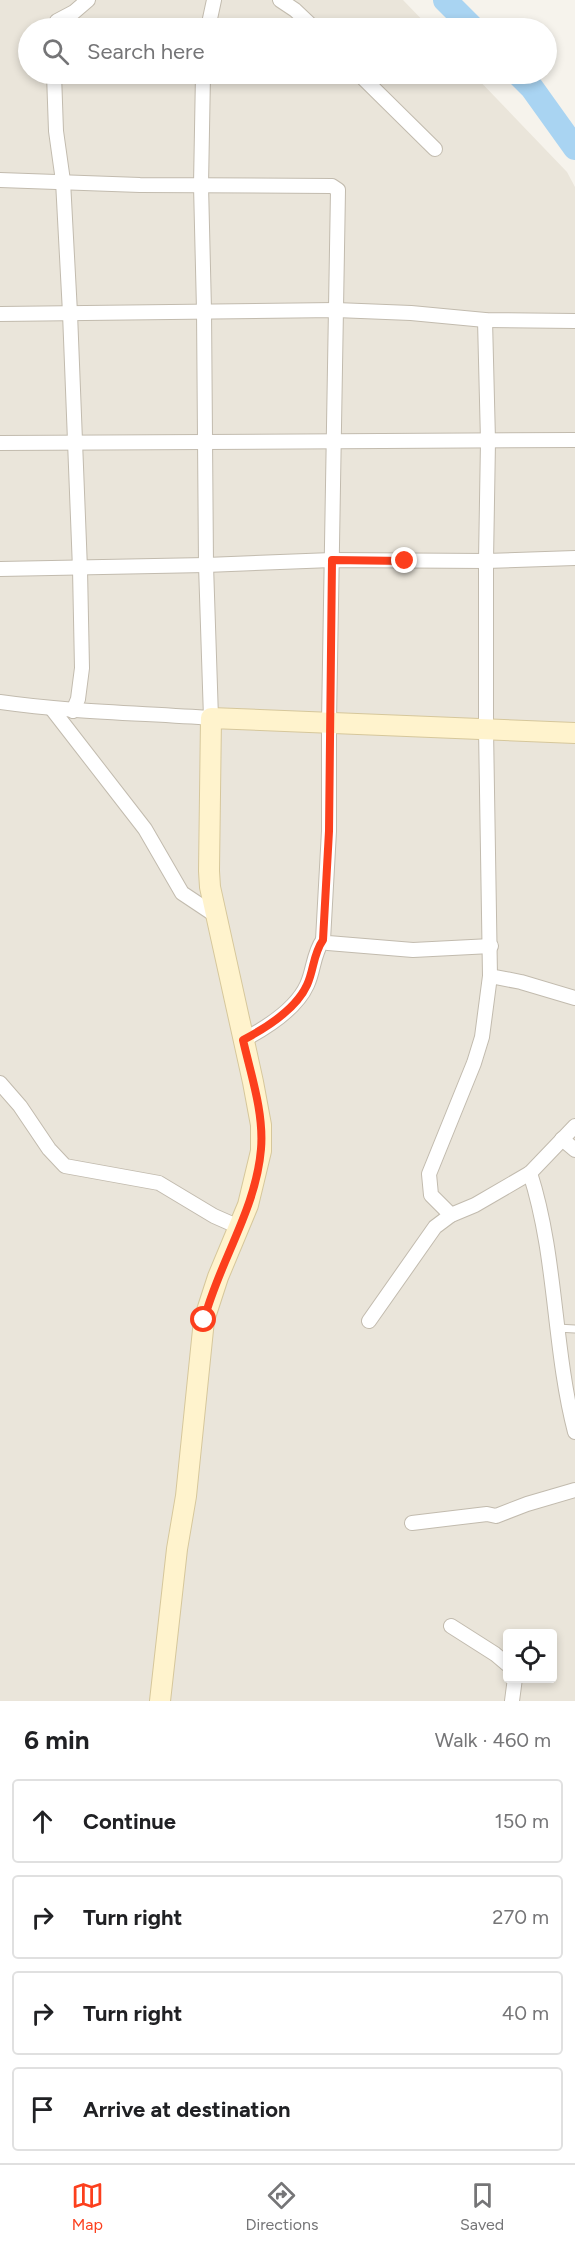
<!DOCTYPE html>
<meta charset="utf-8">
<style>
body{margin:0;font-family:Figtree,sans-serif;background:#f6f6f6;color:#202124}
.controls{position:absolute;right:18px;bottom:18px;display:grid;overflow:hidden;border-radius:6px;box-shadow:0 3px 9px #0003}
.controls button{width:54px;height:54px;display:grid;place-items:center;padding:0;border:0;border-bottom:2px solid #e0e0e0;background:#fff;color:#202124;font:30px sans-serif}
.stop{position:absolute;width:18px;height:18px;margin:-14px;border:4px solid #fc3f1d;border-radius:50%;background:#fff}
.stop.end{background:#fc3f1d;border-color:#fff;box-shadow:0 2px 6px #0008}
.list{margin:0;padding:0;list-style:none}
h2{display:flex;justify-content:space-between;align-items:center;height:78px;margin:0;padding:0 24px;font-size:26px}
h2 small{font-size:20px;font-weight:400;color:#757577}
.list li{display:grid;grid-template-columns:39px 1fr auto;gap:18px;align-items:center;box-sizing:border-box;height:84px;margin:0 12px 12px;padding:0 12px;border:2px solid #e0e0e0;border-radius:6px}
.list b{display:block;font-size:22px;white-space:nowrap}
.list em{font-size:20px;font-style:normal;color:#757577}
.icon{flex:none;width:33px;height:33px;fill:none;stroke:currentColor;stroke-width:2;stroke-linecap:round;stroke-linejoin:round}
.map{position:relative;flex:none;width:575px;height:1701px;overflow:hidden}
.search{position:absolute;background:#fff;box-shadow:0 3px 9px #0003;left:18px;right:18px;top:18px;height:66px;display:flex;align-items:center;gap:15px;box-sizing:border-box;padding:0 21px;border-radius:33px;color:#757577;font-size:22px}
.sheet{height:462px;background:#fff}
nav{display:flex;justify-content:space-around;align-items:center;box-sizing:border-box;height:84px;border-top:2px solid #e0e0e0;background:#fff;font-size:16px;color:#757577}
nav a{display:grid;justify-items:center;gap:3px}
nav .on{color:#fc3f1d}
.map>svg:first-child{display:block}
.residential{fill:#eae5da;fill-rule:evenodd}
.lines{fill:none;stroke-linecap:round;stroke-linejoin:round}
.river{stroke:#a9d4f2;stroke-width:24}
.lane-casing{stroke:#c2bbae;stroke-width:9}
.street-casing{stroke:#c2bbae;stroke-width:16}
.secondary-casing{stroke:#d6c79b;stroke-width:22}
.lane{stroke:#fff;stroke-width:7}
.street{stroke:#fff;stroke-width:14}
.secondary{stroke:#fff3cd;stroke-width:20}
.route{stroke:#fc3f1d;stroke-width:8}
</style>
<div class="map">
<svg width="575" height="1701" viewBox="0 0 575 1701">
<rect width="100%" height="100%" fill="#f6f3ec"/>
<!-- residential -->
<path class="residential" d="M0,0H403L430,28H28V74H473L567,172L575,187V1701H0ZM508,1634H552V1678H508Z"/>
<g class="lines">
<!-- river -->
<g class="river">
<polyline points="445,0 473,28"/>
<polyline points="518,74 532,88 575,148"/>
</g>
<!-- lane casing -->
<g class="lane-casing">
<polyline id="lane" points="557,1328 575,1329"/>
</g>
<!-- street casing -->
<g class="street-casing">
<g id="street">
<polyline points="280,0 295,10 314,28"/>
<polyline points="56,28 57,21 74,12 88,0"/>
<polyline points="208,28 214,0"/>
<polyline points="54,74 56,131 63,181 70,313 80,569 82,668 78,699 73,711"/>
<polyline points="359,74 435,149"/>
<polyline points="0,180 140,185 332,186 338,190 329,722 329,831 323,940 328,943 413,950 491,946"/>
<polyline points="0,314 336,310 411,313 485,320 575,321"/>
<polyline points="0,443 575,440"/>
<polyline points="0,569 206,565 332,560 486,561 575,558"/>
<path d="M0,702C70,712 141,713 211,718L206,565L204,310L201,185L203,74"/>
<polyline points="52,709 145,829 182,893 215,915"/>
<polyline points="490,976 521,982 575,998"/>
<path d="M243,1040C266,1028 296,1009 307,985C314,970 313,954 323,940"/>
<polyline points="0,1083 20,1106 49,1149 65,1166 159,1183 214,1216 239,1227"/>
<polyline points="562,1139 575,1150"/>
<path d="M530,1173C557,1257 553,1347 575,1432"/>
<polyline points="451,1215 431,1195 429,1174 474,1063 482,1037 490,976 486,729 486,561 488,441 485,320"/>
<polyline points="369,1321 435,1227 451,1215 475,1205 530,1173 575,1126"/>
<polyline points="412,1523 487,1514 496,1516 527,1504 575,1490"/>
<polyline points="451,1626 495,1654 508,1665"/>
<polyline points="512,1701 515,1678"/>
</g>
</g>
<!-- secondary casing -->
<g class="secondary-casing">
<polyline id="secondary" points="160,1701 177,1549 186,1496 204,1320 218,1277 248,1205 261,1151 261,1125 253,1082 210,887 209,871 211,718 575,733"/>
</g>
<!-- lane -->
<use href="#lane" class="lane"/>
<!-- street -->
<use href="#street" class="street"/>
<!-- secondary -->
<use href="#secondary" class="secondary"/>
</g>
<g class="lines">
<!-- route -->
<path class="route" d="M204,1320C219,1262 256,1210 261,1149C264,1113 251,1075 243,1040C266,1028 296,1009 307,985C314,970 313,954 323,940L329,831L332,560L405,561"/>
</g>
</svg>
<div class="controls">
<button><svg class="icon" aria-label="locate" viewBox="0 0 24 24"><circle cx="12" cy="12" r="6"/><path d="M12 2v4M12 18v4M2 12h4M18 12h4"/></svg></button>
</div>
<div class="stop" style="left:204px;top:1320px"></div>
<div class="stop end" style="left:405px;top:561px"></div>
<div class="search"><svg class="icon" aria-label="search" viewBox="0 0 24 24"><circle cx="10" cy="10" r="6"/><path d="M15 15l6 6"/></svg>Search here</div>
</div>
<section class="sheet">
<h2>6 min<small>Walk · 460 m</small></h2>
<ul class="list">
<li><svg class="icon" aria-label="ahead" viewBox="0 0 24 24"><path d="M12 20V5M6 11l6-6 6 6"/></svg><div><b>Continue</b></div><em>150 m</em></li>
<li><svg class="icon" aria-label="right" viewBox="0 0 24 24"><path d="M7 20v-9h11M14 6l5 5-5 5"/></svg><div><b>Turn right</b></div><em>270 m</em></li>
<li><svg class="icon" aria-label="right" viewBox="0 0 24 24"><path d="M7 20v-9h11M14 6l5 5-5 5"/></svg><div><b>Turn right</b></div><em>40 m</em></li>
<li><svg class="icon" aria-label="arrive" viewBox="0 0 24 24"><path d="M6 21V4h12l-3 4 3 4H6"/></svg><div><b>Arrive at destination</b></div></li>
</ul>
</section>
<nav>
<a class="on"><svg class="icon" aria-label="map" viewBox="0 0 24 24"><path d="M3 6l6-2 6 2 6-2v14l-6 2-6-2-6 2zM9 4v14M15 6v14"/></svg>Map</a>
<a><svg class="icon" aria-label="directions" viewBox="0 0 24 24"><path d="M12 3l9 9-9 9-9-9zM9 14v-3h6M13 9l2 2-2 2"/></svg>Directions</a>
<a><svg class="icon" aria-label="saved" viewBox="0 0 24 24"><path d="M7 4h10v16l-5-4-5 4z"/></svg>Saved</a>
</nav>
